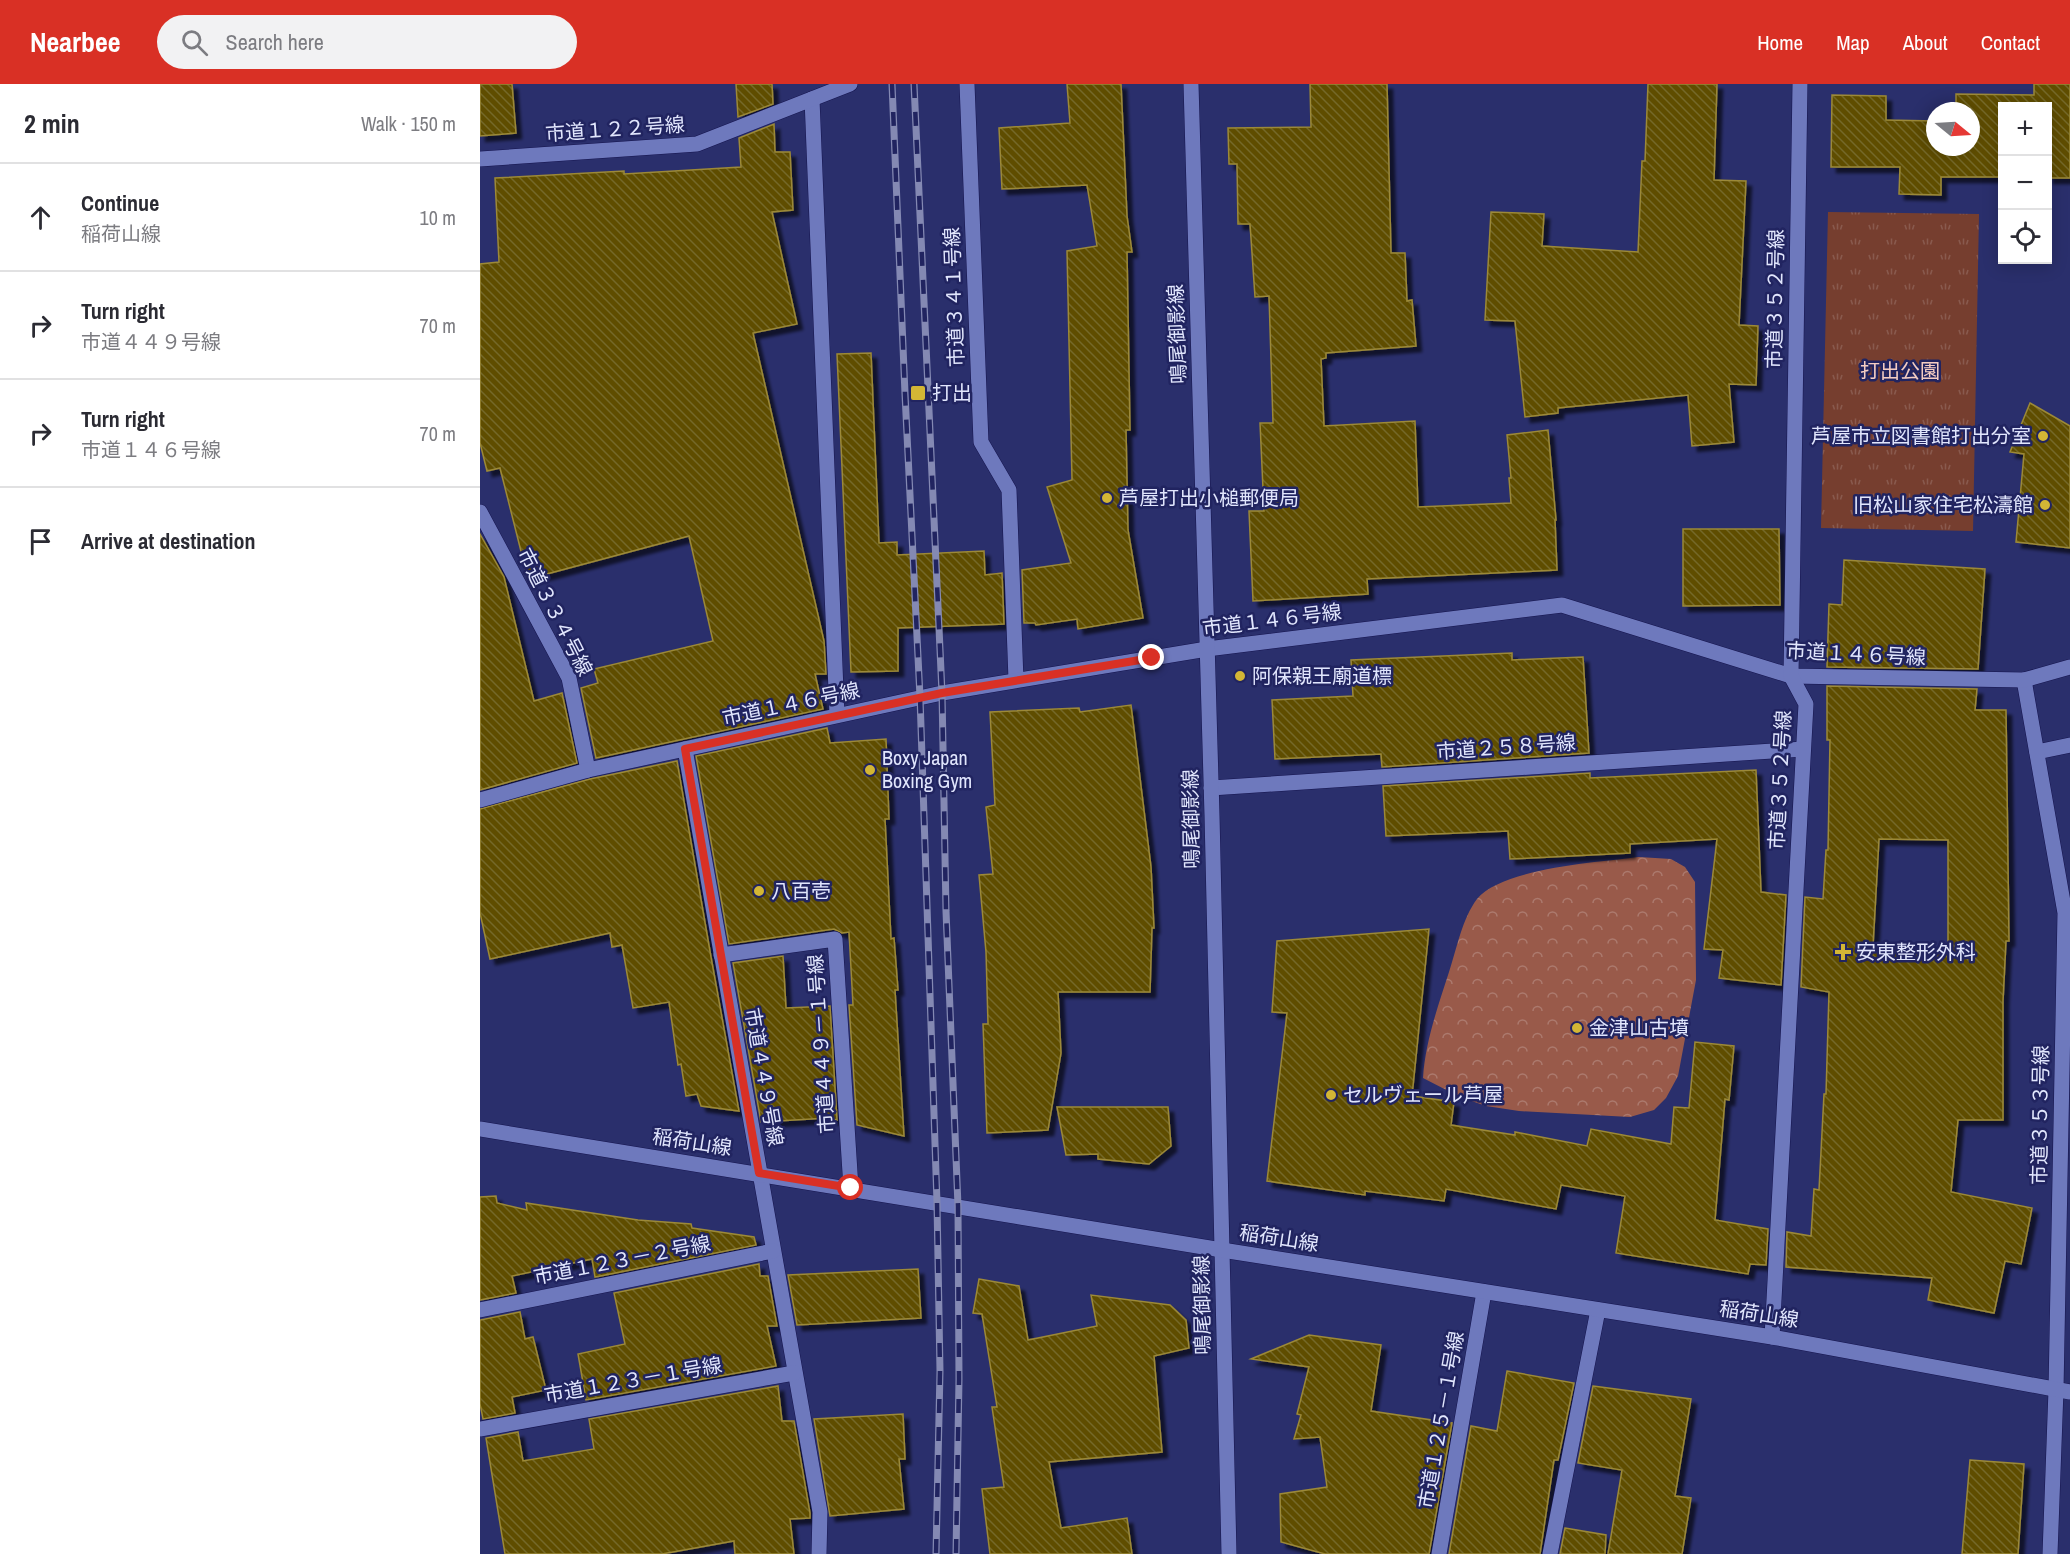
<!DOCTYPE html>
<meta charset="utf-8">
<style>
body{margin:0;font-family:"Archivo Narrow","Noto Sans JP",sans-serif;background:#f2f2f3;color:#2b2b33}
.controls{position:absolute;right:18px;top:18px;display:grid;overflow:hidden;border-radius:0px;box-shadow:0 3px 15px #0003}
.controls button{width:54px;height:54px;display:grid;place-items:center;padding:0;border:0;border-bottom:2px solid #e1e1e2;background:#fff;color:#2b2b33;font:30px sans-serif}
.compass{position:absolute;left:1446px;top:18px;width:54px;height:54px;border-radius:50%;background:#fff;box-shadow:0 3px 15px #0003;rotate:108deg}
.stop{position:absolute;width:18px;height:18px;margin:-14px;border:4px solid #d93025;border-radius:50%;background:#fff}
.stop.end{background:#d93025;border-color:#fff;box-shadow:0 2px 6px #0008}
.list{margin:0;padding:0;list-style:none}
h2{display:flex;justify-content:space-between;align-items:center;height:78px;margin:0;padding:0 24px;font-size:26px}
h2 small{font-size:20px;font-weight:400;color:#7c7c81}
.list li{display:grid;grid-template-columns:39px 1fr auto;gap:18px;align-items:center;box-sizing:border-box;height:108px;padding:0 24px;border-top:2px solid #e1e1e2}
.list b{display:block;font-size:22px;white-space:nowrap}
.list p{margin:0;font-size:20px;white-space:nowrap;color:#7c7c81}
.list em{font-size:20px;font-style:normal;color:#7c7c81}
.icon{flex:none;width:33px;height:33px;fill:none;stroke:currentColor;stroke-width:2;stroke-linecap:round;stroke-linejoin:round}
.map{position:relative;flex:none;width:1590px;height:1470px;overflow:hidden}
header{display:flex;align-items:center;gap:36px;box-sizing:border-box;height:84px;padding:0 30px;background:#d93025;color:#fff}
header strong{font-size:28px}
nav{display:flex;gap:33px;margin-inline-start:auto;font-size:21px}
.search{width:420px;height:54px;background:#f2f2f3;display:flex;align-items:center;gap:15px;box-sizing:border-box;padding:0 21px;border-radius:33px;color:#7c7c81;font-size:22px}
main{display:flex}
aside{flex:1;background:#fff}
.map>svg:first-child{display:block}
.forest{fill:url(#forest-crowns)}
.park{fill:url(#park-tufts)}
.building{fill:url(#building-back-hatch);stroke:#9c8937;stroke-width:1.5;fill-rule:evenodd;filter:url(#shadow)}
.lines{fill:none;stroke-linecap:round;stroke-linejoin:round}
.lane-casing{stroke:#15144e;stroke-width:16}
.street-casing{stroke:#15144e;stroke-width:16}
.secondary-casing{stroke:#15144e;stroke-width:16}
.lane{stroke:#6e79bd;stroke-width:15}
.street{stroke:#6e79bd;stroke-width:15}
.secondary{stroke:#6e79bd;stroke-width:15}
.rail-casing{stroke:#8489b3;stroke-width:7}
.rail{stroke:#212460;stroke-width:4.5;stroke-dasharray:14;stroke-linecap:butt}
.route{stroke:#d93025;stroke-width:8}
.poi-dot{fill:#d3b635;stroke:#212460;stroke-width:2}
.labels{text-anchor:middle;stroke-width:5;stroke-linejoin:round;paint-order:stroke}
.street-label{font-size:20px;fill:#e1e6fd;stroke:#212460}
.park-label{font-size:20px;fill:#f4cdc2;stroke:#212460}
.poi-label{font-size:20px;fill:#e1e6fd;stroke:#212460;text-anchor:start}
</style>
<header>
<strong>Nearbee</strong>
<div class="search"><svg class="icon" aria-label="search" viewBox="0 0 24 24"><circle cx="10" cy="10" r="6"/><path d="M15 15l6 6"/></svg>Search here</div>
<nav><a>Home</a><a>Map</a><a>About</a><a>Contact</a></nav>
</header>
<main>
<aside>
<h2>2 min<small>Walk · 150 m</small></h2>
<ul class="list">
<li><svg class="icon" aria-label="ahead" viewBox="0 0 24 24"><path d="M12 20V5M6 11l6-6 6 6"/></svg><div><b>Continue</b><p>稲荷山線</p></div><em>10 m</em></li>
<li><svg class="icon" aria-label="right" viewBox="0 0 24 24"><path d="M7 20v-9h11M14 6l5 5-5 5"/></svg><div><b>Turn right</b><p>市道４４９号線</p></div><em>70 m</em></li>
<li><svg class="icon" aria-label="right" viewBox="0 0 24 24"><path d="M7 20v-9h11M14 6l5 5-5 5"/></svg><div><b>Turn right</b><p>市道１４６号線</p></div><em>70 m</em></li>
<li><svg class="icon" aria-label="arrive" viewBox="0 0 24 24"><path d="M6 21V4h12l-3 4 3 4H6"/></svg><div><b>Arrive at destination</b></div></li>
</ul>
</aside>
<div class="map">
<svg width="1590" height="1470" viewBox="0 0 1590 1470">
<defs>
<pattern id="forest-crowns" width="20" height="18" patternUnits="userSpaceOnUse" patternTransform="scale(1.5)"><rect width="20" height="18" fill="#995a4a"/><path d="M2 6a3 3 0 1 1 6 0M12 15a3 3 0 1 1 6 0" fill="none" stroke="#ac7a6e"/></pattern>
<pattern id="park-tufts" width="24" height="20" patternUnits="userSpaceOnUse" patternTransform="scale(1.5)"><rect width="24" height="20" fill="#763e2f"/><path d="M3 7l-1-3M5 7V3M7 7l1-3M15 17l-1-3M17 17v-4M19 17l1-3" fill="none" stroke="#895a4e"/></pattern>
<pattern id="building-back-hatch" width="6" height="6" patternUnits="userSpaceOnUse" patternTransform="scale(1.5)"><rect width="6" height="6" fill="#5e4e03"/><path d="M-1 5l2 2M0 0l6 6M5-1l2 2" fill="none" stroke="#756829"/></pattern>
<filter id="shadow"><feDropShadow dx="5.5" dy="5.5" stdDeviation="1.5" flood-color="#0009"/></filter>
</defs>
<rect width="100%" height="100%" fill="#2a2f6c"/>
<!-- forest -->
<path class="forest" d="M1159,773L1191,775L1205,783L1215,798L1216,896L1198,992L1186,1014L1174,1026L1150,1033L1039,1027L1006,1022L980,1013L943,994C945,959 958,922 969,888C977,864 982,835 997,815C1022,784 1120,778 1159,773Z"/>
<!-- park -->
<polygon class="park" points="1348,128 1499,130 1493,447 1341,444"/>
<!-- building -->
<g class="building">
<polygon points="0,0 32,0 36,49 0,52"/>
<polygon points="256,0 292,0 293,20 258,33"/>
<polygon points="587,0 641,0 647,132 652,168 647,168 650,346 646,346 648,446 663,534 598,545 597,535 556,541 555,539 544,539 542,486 591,479 567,403 592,396 587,167 617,162 607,101 522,105 519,44 590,39"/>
<polygon points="830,0 907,0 911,169 925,169 927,217 932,216 936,262 846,269 846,274 841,275 844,342 935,337 938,423 1031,419 1029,394 1031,394 1027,351 1068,346 1076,436 1075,436 1077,486 887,495 888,510 773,517 769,427 784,427 780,339 793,339 789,212 775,213 770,140 758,140 757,80 749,80 748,44 831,43"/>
<polygon points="1168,0 1237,0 1234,96 1266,97 1259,241 1278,242 1276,301 1249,300 1254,358 1212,362 1208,311 1078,324 1078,329 1045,333 1035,237 1005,236 1011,128 1064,130 1062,162 1158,168 1162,77 1165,77"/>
<polygon points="1554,0 1590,0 1590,94 1568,94 1568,22 1522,22 1522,93 1461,93 1461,111 1419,110 1420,83 1351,83 1352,11 1406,12 1406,36 1455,37 1455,63 1491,63 1491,27 1476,27 1476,10 1554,11"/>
<polygon points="294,40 295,68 310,68 313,126 292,128 317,240 273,249 344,557 346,590 335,590 343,625 116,674 101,604 118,599 114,585 233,557 209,452 48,495 20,384 7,387 0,359 0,180 19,178 15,94 144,87 144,90 261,83 259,54"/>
<polygon points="391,269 399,459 417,458 417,471 504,467 505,491 522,489 524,540 418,544 418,587 371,588 357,270"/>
<polygon points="1550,319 1590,342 1590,464 1536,458 1544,370 1530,368"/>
<polygon points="1203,445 1299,445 1300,521 1203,522"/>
<polygon points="0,450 24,493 54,617 82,609 97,679 0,706"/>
<polygon points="1364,476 1505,485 1498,585 1347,583 1349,520 1362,521"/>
<polygon points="1032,569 1032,576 1103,573 1109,669 902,683 901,670 795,675 792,616 873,612 871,576"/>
<path d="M1347,602L1497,605L1495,626H1526L1529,857H1526L1523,917V1036H1478L1471,1108L1552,1124L1541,1180L1525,1177L1514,1229L1448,1216L1452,1194L1306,1183L1307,1148L1331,1152L1334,1105L1339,1106L1344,1010H1346L1349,908L1321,903L1325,813L1343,815L1346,766H1348L1350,656H1347ZM1399,755L1468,756V866L1393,862Z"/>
<polygon points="651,621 671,783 674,844 672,844 670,908 578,908 581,969 568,1046 507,1049 503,940 508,940 506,868 499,791 513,790 506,723 515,721 510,628 599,624 600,628"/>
<polygon points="347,644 350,659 406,655 409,735 405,735 411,855 414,854 418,906 415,906 424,1052 377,1041 369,921 373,921 369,848 362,849 354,845 249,860 216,672"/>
<polygon points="197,677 231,873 259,1027 221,1022 217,1010 206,1012 201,980 198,981 189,918 153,924 142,861 132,863 130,849 10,875 0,829 0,725 110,695"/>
<polygon points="1276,686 1281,808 1306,811 1301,901 1239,894 1243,866 1224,865 1237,755 1150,760 1150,769 1030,775 1028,747 906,752 903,702 1110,689 1110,694"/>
<polygon points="949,845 932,1012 974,1018 971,1041 1035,1051 1035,1048 1107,1062 1111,1045 1191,1060 1194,1023 1209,1024 1215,958 1254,962 1249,1016 1245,1015 1235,1136 1288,1145 1286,1181 1270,1180 1268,1190 1136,1169 1145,1112 1081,1101 1076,1125 966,1105 964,1117 885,1107 885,1111 787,1097 807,929 792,928 797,857"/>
<polygon points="303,872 306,924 350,922 357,1036 348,1034 281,1038 253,879"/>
<polygon points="577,1023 688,1023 691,1062 669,1080 618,1075 618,1070 586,1071"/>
<polygon points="16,1112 17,1119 47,1126 46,1119 158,1136 211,1140 212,1144 274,1153 276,1161 115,1193 112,1175 32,1192 36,1209 0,1216 0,1113"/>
<polygon points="279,1180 280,1192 288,1192 297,1242 287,1242 296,1282 106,1316 98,1270 145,1260 134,1209"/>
<polygon points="438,1185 441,1234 317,1241 308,1191"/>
<polygon points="499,1195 539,1202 548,1256 617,1242 611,1211 690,1221 706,1236 709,1264 674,1272 682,1368 569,1378 581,1444 647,1434 652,1470 510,1470 502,1405 524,1403 512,1323 517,1323 502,1230 493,1229"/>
<polygon points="40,1228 45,1255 53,1253 66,1306 32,1313 35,1329 3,1335 0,1320 0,1236"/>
<polygon points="829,1251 901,1261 891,1327 972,1339 949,1470 845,1470 801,1458 800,1410 847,1403 840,1353 814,1355 821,1331 817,1330 829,1283 771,1275"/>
<polygon points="1027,1287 1094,1299 1078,1376 1074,1376 1060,1470 969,1470 991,1342 1017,1347"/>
<polygon points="298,1302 302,1337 314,1337 330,1429 330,1434 310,1435 314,1470 255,1470 254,1457 182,1470 25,1470 6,1354 38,1348 43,1377 114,1365 109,1335"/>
<polygon points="1113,1302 1211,1315 1195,1412 1211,1414 1202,1470 1128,1470 1142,1386 1098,1379"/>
<polygon points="423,1330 425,1375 419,1375 424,1425 350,1432 334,1335"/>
<polygon points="1490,1376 1544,1380 1538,1470 1482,1470"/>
<polygon points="1085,1444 1126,1451 1125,1470 1080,1470"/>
</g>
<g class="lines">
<!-- lane casing -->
<g class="lane-casing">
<g id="lane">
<polyline points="1557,668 1590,661"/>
<polyline points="731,704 1323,665"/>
</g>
</g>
<!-- street casing -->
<g class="street-casing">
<g id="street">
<polyline points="487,0 501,358 529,406 536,596"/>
<polyline points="332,15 357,631"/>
<polyline points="0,75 217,60 370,0"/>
<polyline points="0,428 89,594 108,686"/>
<polyline points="1544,596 1585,829 1576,1306 1570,1470"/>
<polyline points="205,665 340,1428 339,1470"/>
<polyline points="0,716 108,686 462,609 727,565 1082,521 1311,592 1544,596 1590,583"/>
<polyline points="241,871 355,855 371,1104"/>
<polyline points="0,1226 293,1167"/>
<polyline points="1292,1253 1326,620 1311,592 1320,0"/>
<polyline points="0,1345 314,1289"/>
<polyline points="959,1470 1004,1208"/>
<polyline points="1070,1470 1118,1226"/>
</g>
</g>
<!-- secondary casing -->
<g class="secondary-casing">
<g id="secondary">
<polyline points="711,0 732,731 749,1470"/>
<polyline points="0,1045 742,1166 1292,1253 1590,1308"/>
</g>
</g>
<!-- lane -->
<use href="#lane" class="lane"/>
<!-- street -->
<use href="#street" class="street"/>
<!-- secondary -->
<use href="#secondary" class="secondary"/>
<!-- rail casing -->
<g class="rail-casing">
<g id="rail">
<polyline points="412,0 425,310 440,613 457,1119 460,1287 456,1470"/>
<polyline points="434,0 462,609 466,827 478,1122 479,1295 476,1470"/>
</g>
</g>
<!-- rail -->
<use href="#rail" class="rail"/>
</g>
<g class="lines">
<!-- route -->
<polyline class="route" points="371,1104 279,1089 205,665 462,609 672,574"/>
</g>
<!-- markers -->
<g class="poi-dot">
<rect x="430" y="301" width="16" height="16" rx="3"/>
<circle cx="1563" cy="352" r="6"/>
<circle cx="627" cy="414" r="6"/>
<circle cx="1565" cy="421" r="6"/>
<circle cx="760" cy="592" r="6"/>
<circle cx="390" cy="686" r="6"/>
<circle cx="279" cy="807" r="6"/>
<path d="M1360 859h6v6h6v6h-6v6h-6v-6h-6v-6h6z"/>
<circle cx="1097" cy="944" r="6"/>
<circle cx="851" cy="1011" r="6"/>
</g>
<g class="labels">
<!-- street labels -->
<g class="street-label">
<text transform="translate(135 45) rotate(-4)" y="7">市道１２２号線</text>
<text transform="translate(474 213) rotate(-92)" y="7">市道３４１号線</text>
<text transform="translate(1295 215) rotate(-89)" y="7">市道３５２号線</text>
<text transform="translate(697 250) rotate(-92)" y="7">鳴尾御影線</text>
<text transform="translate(75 528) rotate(63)" y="7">市道３３４号線</text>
<text transform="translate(792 536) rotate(-7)" y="7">市道１４６号線</text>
<text transform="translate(1376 570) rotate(3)" y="7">市道１４６号線</text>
<text transform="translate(311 620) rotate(-12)" y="7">市道１４６号線</text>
<text transform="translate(1026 663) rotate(-4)" y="7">市道２５８号線</text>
<text transform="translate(1300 696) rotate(-87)" y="7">市道３５２号線</text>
<text transform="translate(711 735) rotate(-91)" y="7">鳴尾御影線</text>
<text transform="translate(341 960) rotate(-94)" y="7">市道４４９－１号線</text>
<text transform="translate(284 993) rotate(80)" y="7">市道４４９号線</text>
<text transform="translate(1560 1031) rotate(-89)" y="7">市道３５３号線</text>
<text transform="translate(212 1058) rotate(9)" y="7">稲荷山線</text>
<text transform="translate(799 1154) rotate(9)" y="7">稲荷山線</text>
<text transform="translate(142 1176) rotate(-11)" y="7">市道１２３－２号線</text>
<text transform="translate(722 1221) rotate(-91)" y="7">鳴尾御影線</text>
<text transform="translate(1279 1230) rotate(9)" y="7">稲荷山線</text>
<text transform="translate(153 1296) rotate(-10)" y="7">市道１２３－１号線</text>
<text transform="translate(961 1336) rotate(-80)" y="7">市道１２５－１号線</text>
</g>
<!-- park labels -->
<g class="park-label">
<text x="1420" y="294">打出公園</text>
</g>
<!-- poi labels -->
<g class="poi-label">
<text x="452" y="316">打出</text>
<text x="1551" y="359" text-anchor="end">芦屋市立図書館打出分室</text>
<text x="639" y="421">芦屋打出小槌郵便局</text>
<text x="1553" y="428" text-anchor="end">旧松山家住宅松濤館</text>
<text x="772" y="599">阿保親王廟道標</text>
<text x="402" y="681">Boxy Japan<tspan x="402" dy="23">Boxing Gym</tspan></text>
<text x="291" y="814">八百壱</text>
<text x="1376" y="875">安東整形外科</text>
<text x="1109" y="951">金津山古墳</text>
<text x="863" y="1018">セルヴェール芦屋</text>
</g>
</g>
</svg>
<div class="controls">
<button>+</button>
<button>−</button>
<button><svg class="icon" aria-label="locate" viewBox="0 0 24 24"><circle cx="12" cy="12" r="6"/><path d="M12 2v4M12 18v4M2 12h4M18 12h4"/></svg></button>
</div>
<svg class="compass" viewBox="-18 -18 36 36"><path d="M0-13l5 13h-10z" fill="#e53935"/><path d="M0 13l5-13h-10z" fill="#7c7c81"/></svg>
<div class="stop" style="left:371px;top:1104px"></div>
<div class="stop end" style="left:672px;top:574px"></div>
</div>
</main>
